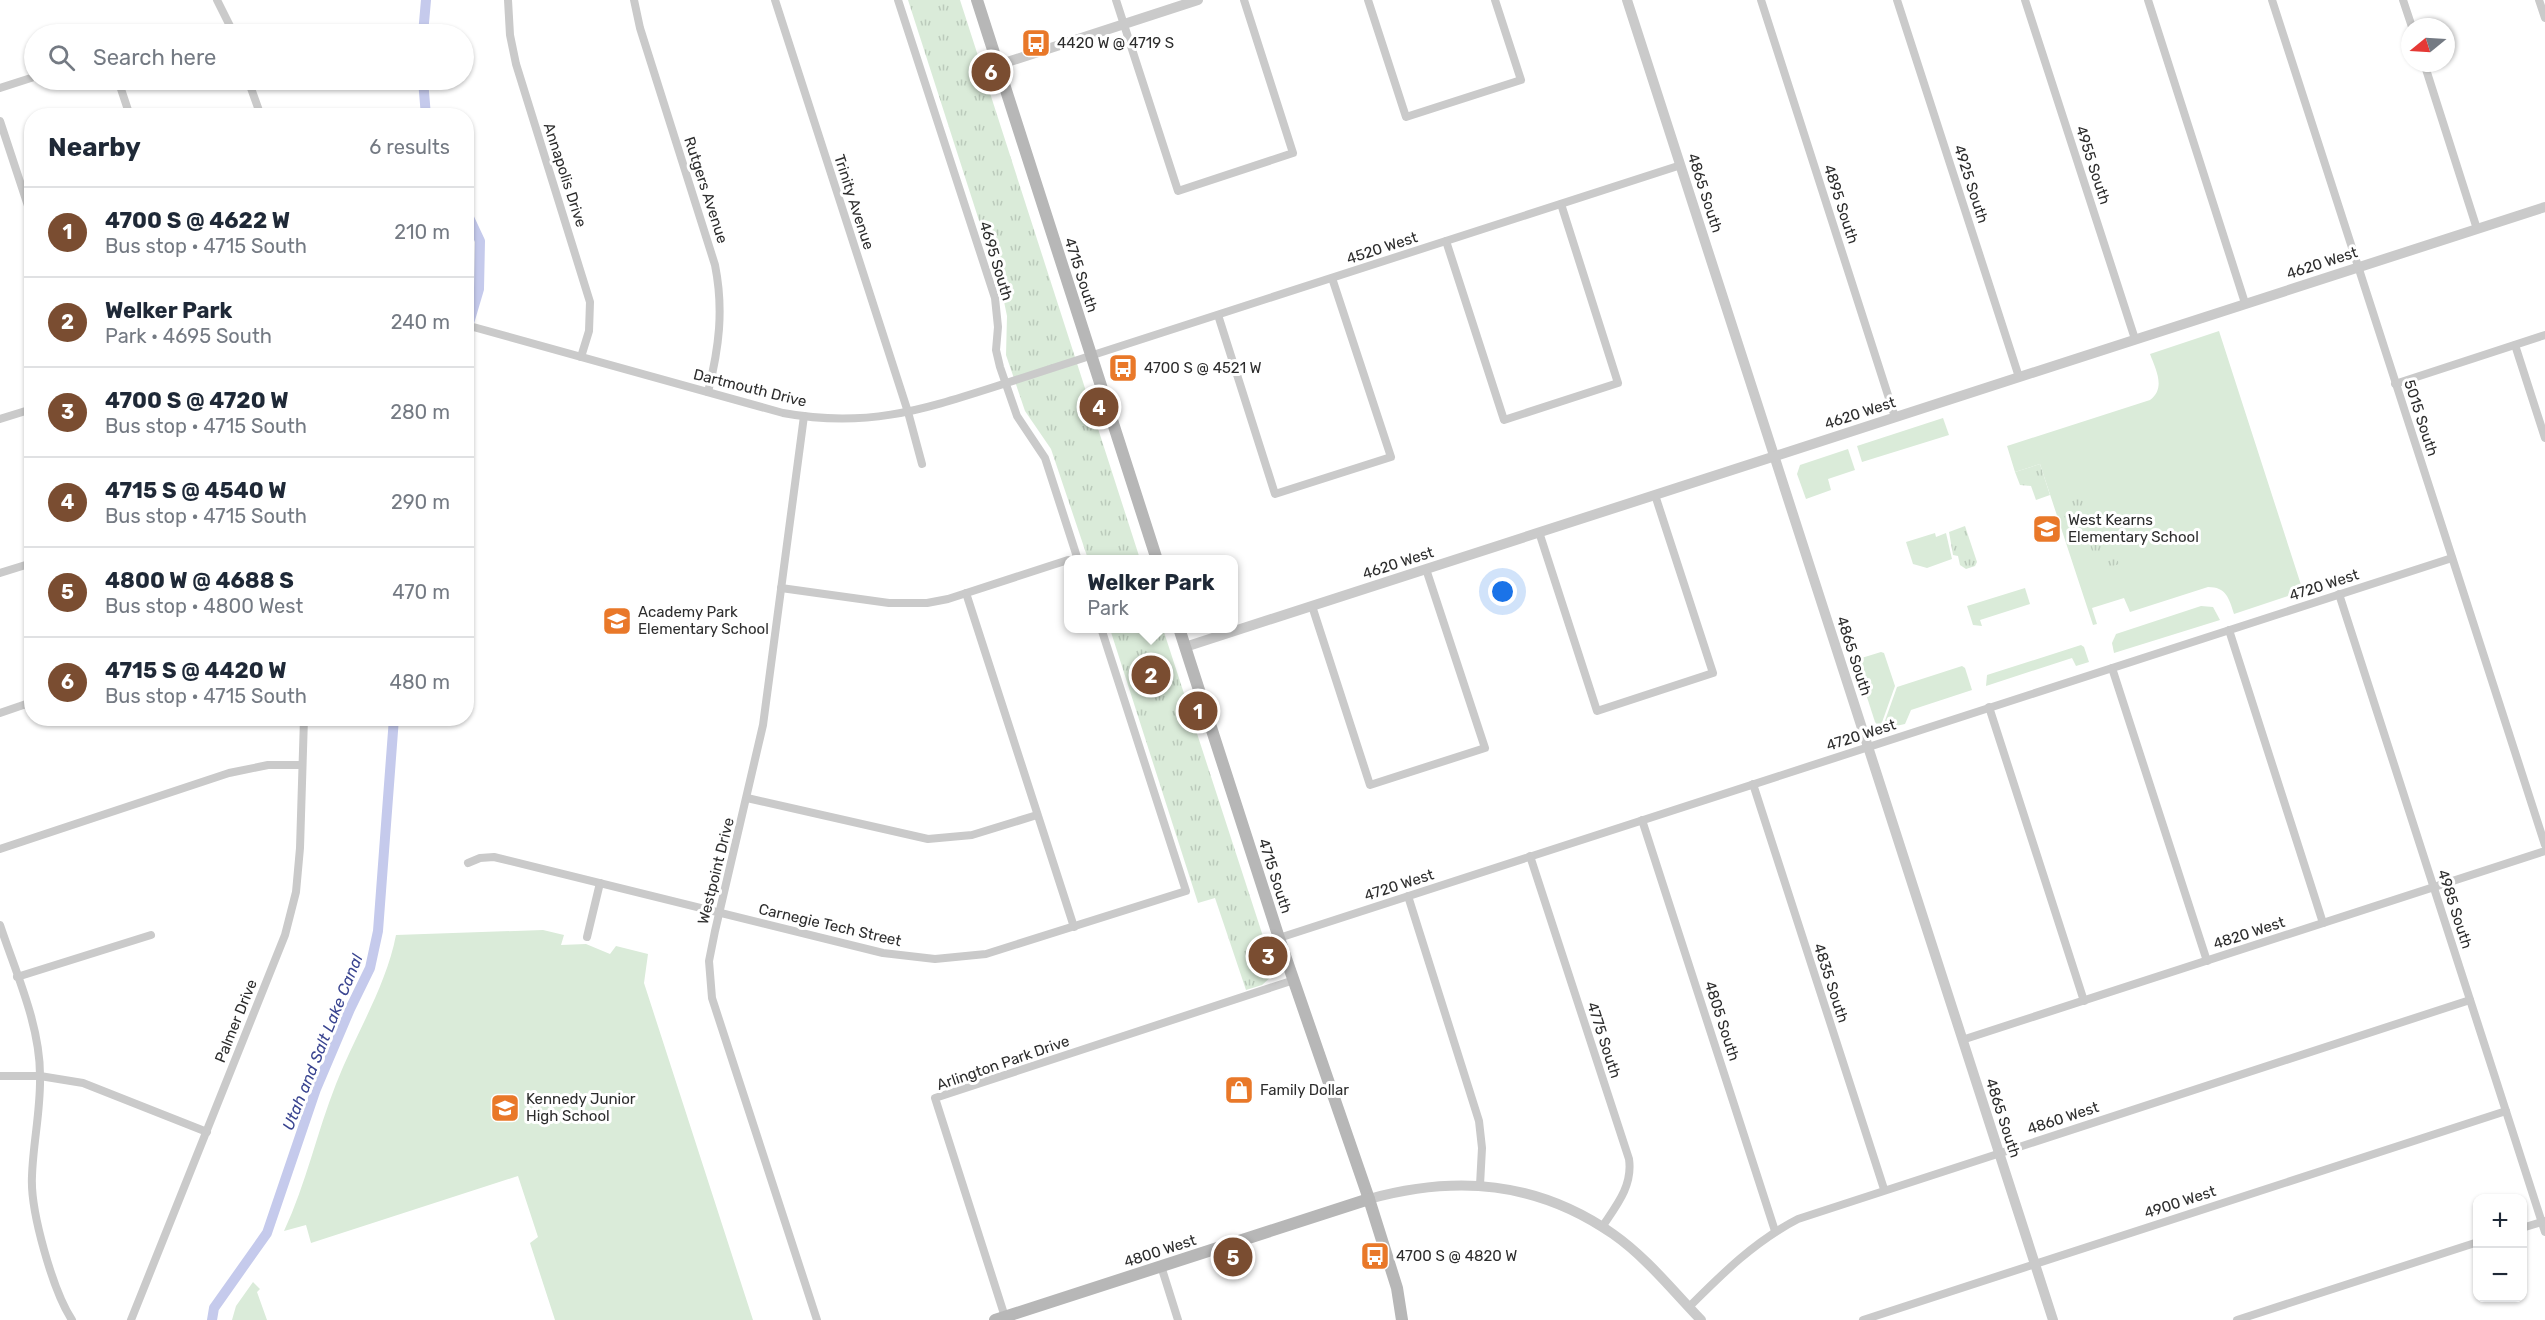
<!DOCTYPE html>
<meta charset="utf-8">
<style>
body{margin:0;font-family:Rubik,sans-serif;background:#f2f2f3;color:#1f2937}
.controls{position:absolute;right:18px;bottom:18px;display:grid;overflow:hidden;border-radius:12px;box-shadow:0 2px 4px #0004}
.controls button{width:54px;height:54px;display:grid;place-items:center;padding:0;border:0;border-bottom:2px solid #e0e1e3;background:#fff;color:#1f2937;font:30px sans-serif}
.compass{position:absolute;left:2401px;top:18px;width:54px;height:54px;border-radius:50%;background:#fff;box-shadow:0 2px 4px #0004;rotate:252deg}
.you{position:absolute;left:1503px;top:592px;width:21px;height:21px;margin:-15px;border:4px solid #fff;border-radius:50%;background:#1a73e8;box-shadow:0 0 0 9px #1a73e833}
.badge{display:grid;place-items:center;width:39px;height:39px;border-radius:50%;background:#7a4d31;color:#fff;font-size:20px;font-weight:700}
.pin{position:absolute;translate:-50% -50%;border:3px solid #fff;box-shadow:0 2px 6px #0006}
.popup{position:absolute;left:1064px;top:555px;width:174px;height:78px;box-sizing:border-box;display:grid;place-content:center;border-radius:12px;background:#fff;filter:drop-shadow(0 2px 4px #0005);font-size:20px;white-space:nowrap;color:#747a83}
.popup b{font-size:22px;color:#1f2937}
.popup::after{content:'';position:absolute;left:50%;top:100%;margin-left:-12px;border:12px solid transparent;border-top-color:#fff}
.list{margin:0;padding:0;list-style:none}
h2{display:flex;justify-content:space-between;align-items:center;height:78px;margin:0;padding:0 24px;font-size:26px}
h2 small{font-size:20px;font-weight:400;color:#747a83}
.list li{display:grid;grid-template-columns:39px 1fr auto;gap:18px;align-items:center;box-sizing:border-box;height:90px;padding:0 24px;border-top:2px solid #e0e1e3}
.list b{display:block;font-size:22px;white-space:nowrap}
.list p{margin:0;font-size:20px;white-space:nowrap;color:#747a83}
.list em{font-size:20px;font-style:normal;color:#747a83}
.icon{flex:none;width:33px;height:33px;fill:none;stroke:currentColor;stroke-width:2;stroke-linecap:round;stroke-linejoin:round}
.map{position:relative;flex:none;width:2545px;height:1320px;overflow:hidden}
.search{position:absolute;background:#fff;box-shadow:0 2px 4px #0004;left:24px;top:24px;width:450px;height:66px;display:flex;align-items:center;gap:15px;box-sizing:border-box;padding:0 21px;border-radius:33px;color:#747a83;font-size:22px}
.panel{position:absolute;background:#fff;box-shadow:0 2px 4px #0004;left:24px;top:108px;width:450px;height:618px;border-radius:24px}
.map>svg:first-child{display:block}
.grass{fill:#daebd9}
.park{fill:url(#park-tufts)}
.lines{fill:none;stroke-linecap:round;stroke-linejoin:round}
.canal{stroke:#c5caec;stroke-width:10}
.minor{stroke:#cacaca;stroke-width:8}
.tertiary{stroke:#cacaca;stroke-width:10}
.secondary{stroke:#b7b7b7;stroke-width:12}
.labels{text-anchor:middle;stroke-width:6;stroke-linejoin:round;paint-order:stroke}
.poi-label{font-size:15px;fill:#2d2d2d;stroke:#fff;text-anchor:start}
.street-label{font-size:15px;fill:#2d2d2d;stroke:#fff}
.water-label{font-size:16px;font-style:italic;fill:#394490;stroke:#fff}
</style>
<div class="map">
<svg width="2545" height="1320" viewBox="0 0 2545 1320">
<defs>
<pattern id="park-tufts" width="24" height="20" patternUnits="userSpaceOnUse" patternTransform="scale(1.5)"><rect width="24" height="20" fill="#daebd9"/><path d="M3 7l-1-3M5 7V3M7 7l1-3M15 17l-1-3M17 17v-4M19 17l1-3" fill="none" stroke="#bbcabb"/></pattern>
</defs>
<rect width="100%" height="100%" fill="#fff"/>
<!-- grass -->
<g class="grass">
<path d="M2219,331L2303,591L2234,614C2229,598 2226,587 2208,587L2130,612L2124,598L2092,608L2097,624L2093,625L2040,464L2015,472L2007,446L2150,400C2166,388 2156,370 2150,354Z"/>
<polygon points="1943,418 1949,435 1862,462 1857,446"/>
<polygon points="1848,449 1855,470 1828,479 1831,490 1806,499 1797,474 1800,465"/>
<polygon points="1935,533 1936,537 1946,533 1952,559 1927,568 1913,564 1906,542"/>
<polygon points="2025,588 2030,604 1980,620 1982,626 1973,625 1967,606"/>
<polygon points="2201,606 2213,607 2220,620 2114,653 2112,643 2116,634"/>
<polygon points="2081,645 2084,647 2089,662 2076,666 2072,658 1986,686 1987,675"/>
<polygon points="1881,652 1884,653 1895,686 1880,728 1875,722 1855,660"/>
<polygon points="1962,666 1965,668 1972,690 1911,710 1905,724 1882,729 1897,687"/>
<path d="M543,930L564,935L561,945L586,944L610,954L616,946L648,954L644,983L753,1320H555L530,1243L538,1237L518,1176L311,1243L306,1225L284,1231C306,1184 317,1132 336,1084C355,1035 386,987 396,935Z"/>
<polygon points="253,1282 260,1289 257,1292 267,1320 232,1320 236,1306"/>
</g>
<!-- park -->
<g class="park">
<polygon points="908,0 960,0 1140,559 1088,559 1051,449 1025,411 1006,355 1007,316 1002,292"/>
<polygon points="2040,464 2050,495 2036,500 2031,486 2020,485 2015,472"/>
<polygon points="2078,487 2090,522 2068,529 2057,494"/>
<polygon points="1965,526 1977,562 1975,566 1966,569 1960,565 1958,556 1953,555 1949,532"/>
<polygon points="2109,535 2119,564 2099,571 2089,542"/>
<polygon points="1110,629 1163,629 1272,964 1272,976 1262,985 1246,990 1215,898 1198,903"/>
</g>
<g class="lines">
<!-- canal -->
<g class="canal">
<polyline points="423,34 426,0"/>
<polyline points="423,80 426,116"/>
<polyline points="466,211 480,241 479,289 466,333"/>
<polyline points="212,1320 214,1308 267,1233 316,1089 350,1009 370,968 378,931 394,718"/>
</g>
<!-- minor -->
<g class="minor">
<polyline points="217,0 234,34"/>
<polyline points="508,0 510,35 516,64 590,302 589,331 581,357"/>
<path d="M634,0L640,28L715,265C724,310 719,348 708,392"/>
<polyline points="775,0 908,412 922,464"/>
<polyline points="898,0 995,298 998,327 996,350 1000,367 1017,416 1045,458 1078,560"/>
<polyline points="1116,0 1178,191 1293,153 1244,0"/>
<polyline points="1368,0 1406,117 1521,80 1495,0"/>
<polyline points="1761,0 1895,417"/>
<polyline points="1897,0 2019,377"/>
<polyline points="2025,0 2135,339"/>
<polyline points="2148,0 2245,303"/>
<polyline points="2272,0 2545,845"/>
<polyline points="2403,0 2412,27"/>
<polyline points="2539,0 2545,18"/>
<polyline points="2424,63 2477,229"/>
<polyline points="118,80 130,116"/>
<polyline points="248,80 261,116"/>
<polyline points="0,88 34,77"/>
<polyline points="0,121 32,218"/>
<polyline points="1446,241 1504,420 1618,383 1561,204"/>
<polyline points="1218,315 1275,494 1391,457 1332,278"/>
<path d="M466,325L783,413C864,428 919,411 994,387L1681,165"/>
<polyline points="2515,345 2545,438"/>
<polyline points="2395,384 2545,335"/>
<polyline points="804,416 763,725 715,931 709,961 712,998 817,1320"/>
<polyline points="0,419 32,409"/>
<polyline points="1539,532 1597,711 1713,673 1655,495"/>
<polyline points="0,573 32,563"/>
<polyline points="781,588 889,603 927,603 948,599 1068,560"/>
<polyline points="966,593 1074,927"/>
<polyline points="2339,594 2545,1232"/>
<polyline points="1312,606 1370,785 1485,748 1426,569"/>
<polyline points="2229,630 2323,923"/>
<polyline points="2112,668 2207,961"/>
<polyline points="1989,707 2084,1001"/>
<polyline points="0,713 32,702"/>
<polyline points="1753,784 1884,1189"/>
<polyline points="747,798 928,839 972,835 1037,815"/>
<polyline points="1642,820 1775,1231"/>
<polyline points="0,849 229,773 268,765 302,765"/>
<path d="M1530,856L1629,1159C1633,1186 1616,1206 1602,1227"/>
<polyline points="468,863 480,858 494,857 883,953 935,959 986,954 1186,891 1101,628"/>
<polyline points="1408,896 1479,1121 1482,1148 1480,1185"/>
<path d="M0,925C16,973 40,1025 40,1075C41,1109 33,1143 32,1176C30,1211 53,1291 72,1320"/>
<polyline points="587,937 600,883"/>
<polyline points="1279,938 2452,558"/>
<polyline points="17,977 151,935"/>
<polyline points="1962,1040 2545,851"/>
<polyline points="0,1076 40,1076 83,1083 207,1132"/>
<polyline points="2522,1228 2545,1221"/>
<polyline points="1161,1266 1178,1320"/>
<path d="M1689,1307C1723,1273 1755,1241 1798,1219L2470,1000"/>
<polyline points="1005,1317 935,1098 1294,980"/>
<polyline points="131,1320 285,935 296,892 300,848 304,718"/>
<polyline points="1863,1320 2506,1111"/>
<polyline points="2237,1320 2478,1242"/>
</g>
<!-- tertiary -->
<g class="tertiary">
<polyline points="1627,0 2053,1320"/>
<polyline points="998,65 1198,0"/>
<polyline points="1185,647 2545,207"/>
<path d="M1369,1199C1456,1175 1537,1181 1613,1234C1646,1257 1673,1291 1701,1320"/>
</g>
<!-- secondary -->
<g class="secondary">
<polyline points="977,0 1157,560"/>
<polyline points="1179,628 1279,938 1369,1199 1397,1288 1402,1320"/>
<polyline points="995,1320 1369,1199"/>
</g>
</g>
<!-- icons -->
<defs>
<g id="bus-square" transform="scale(1.5)"><rect x="-9" y="-9" width="18" height="18" rx="4" fill="#e97829" stroke="#fff"/><path d="M-5-6H5V4H4V6H2V4H-2V6H-4V4H-5ZM-3.5-4V0h7V-4ZM-3.5 1.2v1.5H-2V1.2ZM2 1.2v1.5H3.5V1.2Z" fill="#fff"/></g>
<g id="school-square" transform="scale(1.5)"><rect x="-9" y="-9" width="18" height="18" rx="4" fill="#e97829" stroke="#fff"/><path d="M0-5L7-2L0 1L-7-2ZM-4 1L0 2.5L4 1V4Q0 6-4 4Z" fill="#fff"/></g>
<g id="shop-square" transform="scale(1.5)"><rect x="-9" y="-9" width="18" height="18" rx="4" fill="#e97829" stroke="#fff"/><path d="M-5-2.5h2.3a2.7 3.5 0 0 1 5.4 0H5L5.5 6h-11ZM-1.5-2.5h3a1.5 2.3 0 0 0-3 0Z" fill="#fff"/></g>
</defs>
<g fill-rule="evenodd">
<use href="#bus-square" x="1036" y="43"/>
<use href="#bus-square" x="1123" y="368"/>
<use href="#school-square" x="2047" y="529"/>
<use href="#school-square" x="617" y="621"/>
<use href="#shop-square" x="1239" y="1090"/>
<use href="#school-square" x="505" y="1108"/>
<use href="#bus-square" x="1375" y="1256"/>
</g>
<g class="labels">
<!-- poi labels -->
<g class="poi-label">
<text x="1057" y="48">4420 W @ 4719 S</text>
<text x="1144" y="373">4700 S @ 4521 W</text>
<text x="2068" y="525">West Kearns<tspan x="2068" dy="17">Elementary School</tspan></text>
<text x="638" y="617">Academy Park<tspan x="638" dy="17">Elementary School</tspan></text>
<text x="1260" y="1095">Family Dollar</text>
<text x="526" y="1104">Kennedy Junior<tspan x="526" dy="17">High School</tspan></text>
<text x="1396" y="1261">4700 S @ 4820 W</text>
</g>
<!-- street labels -->
<g class="street-label">
<text transform="translate(2093 165) rotate(72)" y="5">4955 South</text>
<text transform="translate(565 175) rotate(72)" y="5">Annapolis Drive</text>
<text transform="translate(1971 184) rotate(72)" y="5">4925 South</text>
<text transform="translate(706 190) rotate(72)" y="5">Rutgers Avenue</text>
<text transform="translate(1705 193) rotate(72)" y="5">4865 South</text>
<text transform="translate(854 202) rotate(72)" y="5">Trinity Avenue</text>
<text transform="translate(1841 204) rotate(72)" y="5">4895 South</text>
<text transform="translate(1382 248) rotate(-18)" y="5">4520 West</text>
<text transform="translate(996 261) rotate(73)" y="5">4695 South</text>
<text transform="translate(2322 263) rotate(-18)" y="5">4620 West</text>
<text transform="translate(1081 275) rotate(72)" y="5">4715 South</text>
<text transform="translate(750 388) rotate(14)" y="5">Dartmouth Drive</text>
<text transform="translate(1860 413) rotate(-18)" y="5">4620 West</text>
<text transform="translate(2421 418) rotate(72)" y="5">5015 South</text>
<text transform="translate(1398 563) rotate(-18)" y="5">4620 West</text>
<text transform="translate(2324 585) rotate(-18)" y="5">4720 West</text>
<text transform="translate(1854 656) rotate(72)" y="5">4865 South</text>
<text transform="translate(1861 735) rotate(-18)" y="5">4720 West</text>
<text transform="translate(716 871) rotate(-76)" y="5">Westpoint Drive</text>
<text transform="translate(1275 876) rotate(72)" y="5">4715 South</text>
<text transform="translate(1399 885) rotate(-18)" y="5">4720 West</text>
<text transform="translate(2455 909) rotate(72)" y="5">4985 South</text>
<text transform="translate(830 925) rotate(13)" y="5">Carnegie Tech Street</text>
<text transform="translate(2249 933) rotate(-18)" y="5">4820 West</text>
<text transform="translate(1831 983) rotate(72)" y="5">4835 South</text>
<text transform="translate(236 1021) rotate(-68)" y="5">Palmer Drive</text>
<text transform="translate(1722 1021) rotate(72)" y="5">4805 South</text>
<text transform="translate(1604 1040) rotate(72)" y="5">4775 South</text>
<text transform="translate(1003 1063) rotate(-19)" y="5">Arlington Park Drive</text>
<text transform="translate(2003 1118) rotate(72)" y="5">4865 South</text>
<text transform="translate(2063 1118) rotate(-18)" y="5">4860 West</text>
<text transform="translate(2180 1202) rotate(-18)" y="5">4900 West</text>
<text transform="translate(1160 1251) rotate(-18)" y="5">4800 West</text>
</g>
<!-- water labels -->
<g class="water-label">
<text transform="translate(322 1042) rotate(-68)" y="6">Utah and Salt Lake Canal</text>
</g>
</g>
</svg>
<div class="controls">
<button>+</button>
<button>−</button>
</div>
<svg class="compass" viewBox="-18 -18 36 36"><path d="M0-13l5 13h-10z" fill="#e53935"/><path d="M0 13l5-13h-10z" fill="#747a83"/></svg>
<div class="you"></div>
<div class="pin badge" style="left:1198px;top:711px">1</div>
<div class="pin badge" style="left:1151px;top:675px">2</div>
<div class="popup"><b>Welker Park</b>Park</div>
<div class="pin badge" style="left:1268px;top:956px">3</div>
<div class="pin badge" style="left:1099px;top:407px">4</div>
<div class="pin badge" style="left:1233px;top:1257px">5</div>
<div class="pin badge" style="left:991px;top:72px">6</div>
<div class="search"><svg class="icon" aria-label="search" viewBox="0 0 24 24"><circle cx="10" cy="10" r="6"/><path d="M15 15l6 6"/></svg>Search here</div>
<section class="panel">
<h2>Nearby<small>6 results</small></h2>
<ul class="list">
<li><span class="badge">1</span><div><b>4700 S @ 4622 W</b><p>Bus stop · 4715 South</p></div><em>210 m</em></li>
<li><span class="badge">2</span><div><b>Welker Park</b><p>Park · 4695 South</p></div><em>240 m</em></li>
<li><span class="badge">3</span><div><b>4700 S @ 4720 W</b><p>Bus stop · 4715 South</p></div><em>280 m</em></li>
<li><span class="badge">4</span><div><b>4715 S @ 4540 W</b><p>Bus stop · 4715 South</p></div><em>290 m</em></li>
<li><span class="badge">5</span><div><b>4800 W @ 4688 S</b><p>Bus stop · 4800 West</p></div><em>470 m</em></li>
<li><span class="badge">6</span><div><b>4715 S @ 4420 W</b><p>Bus stop · 4715 South</p></div><em>480 m</em></li>
</ul>
</section>
</div>
